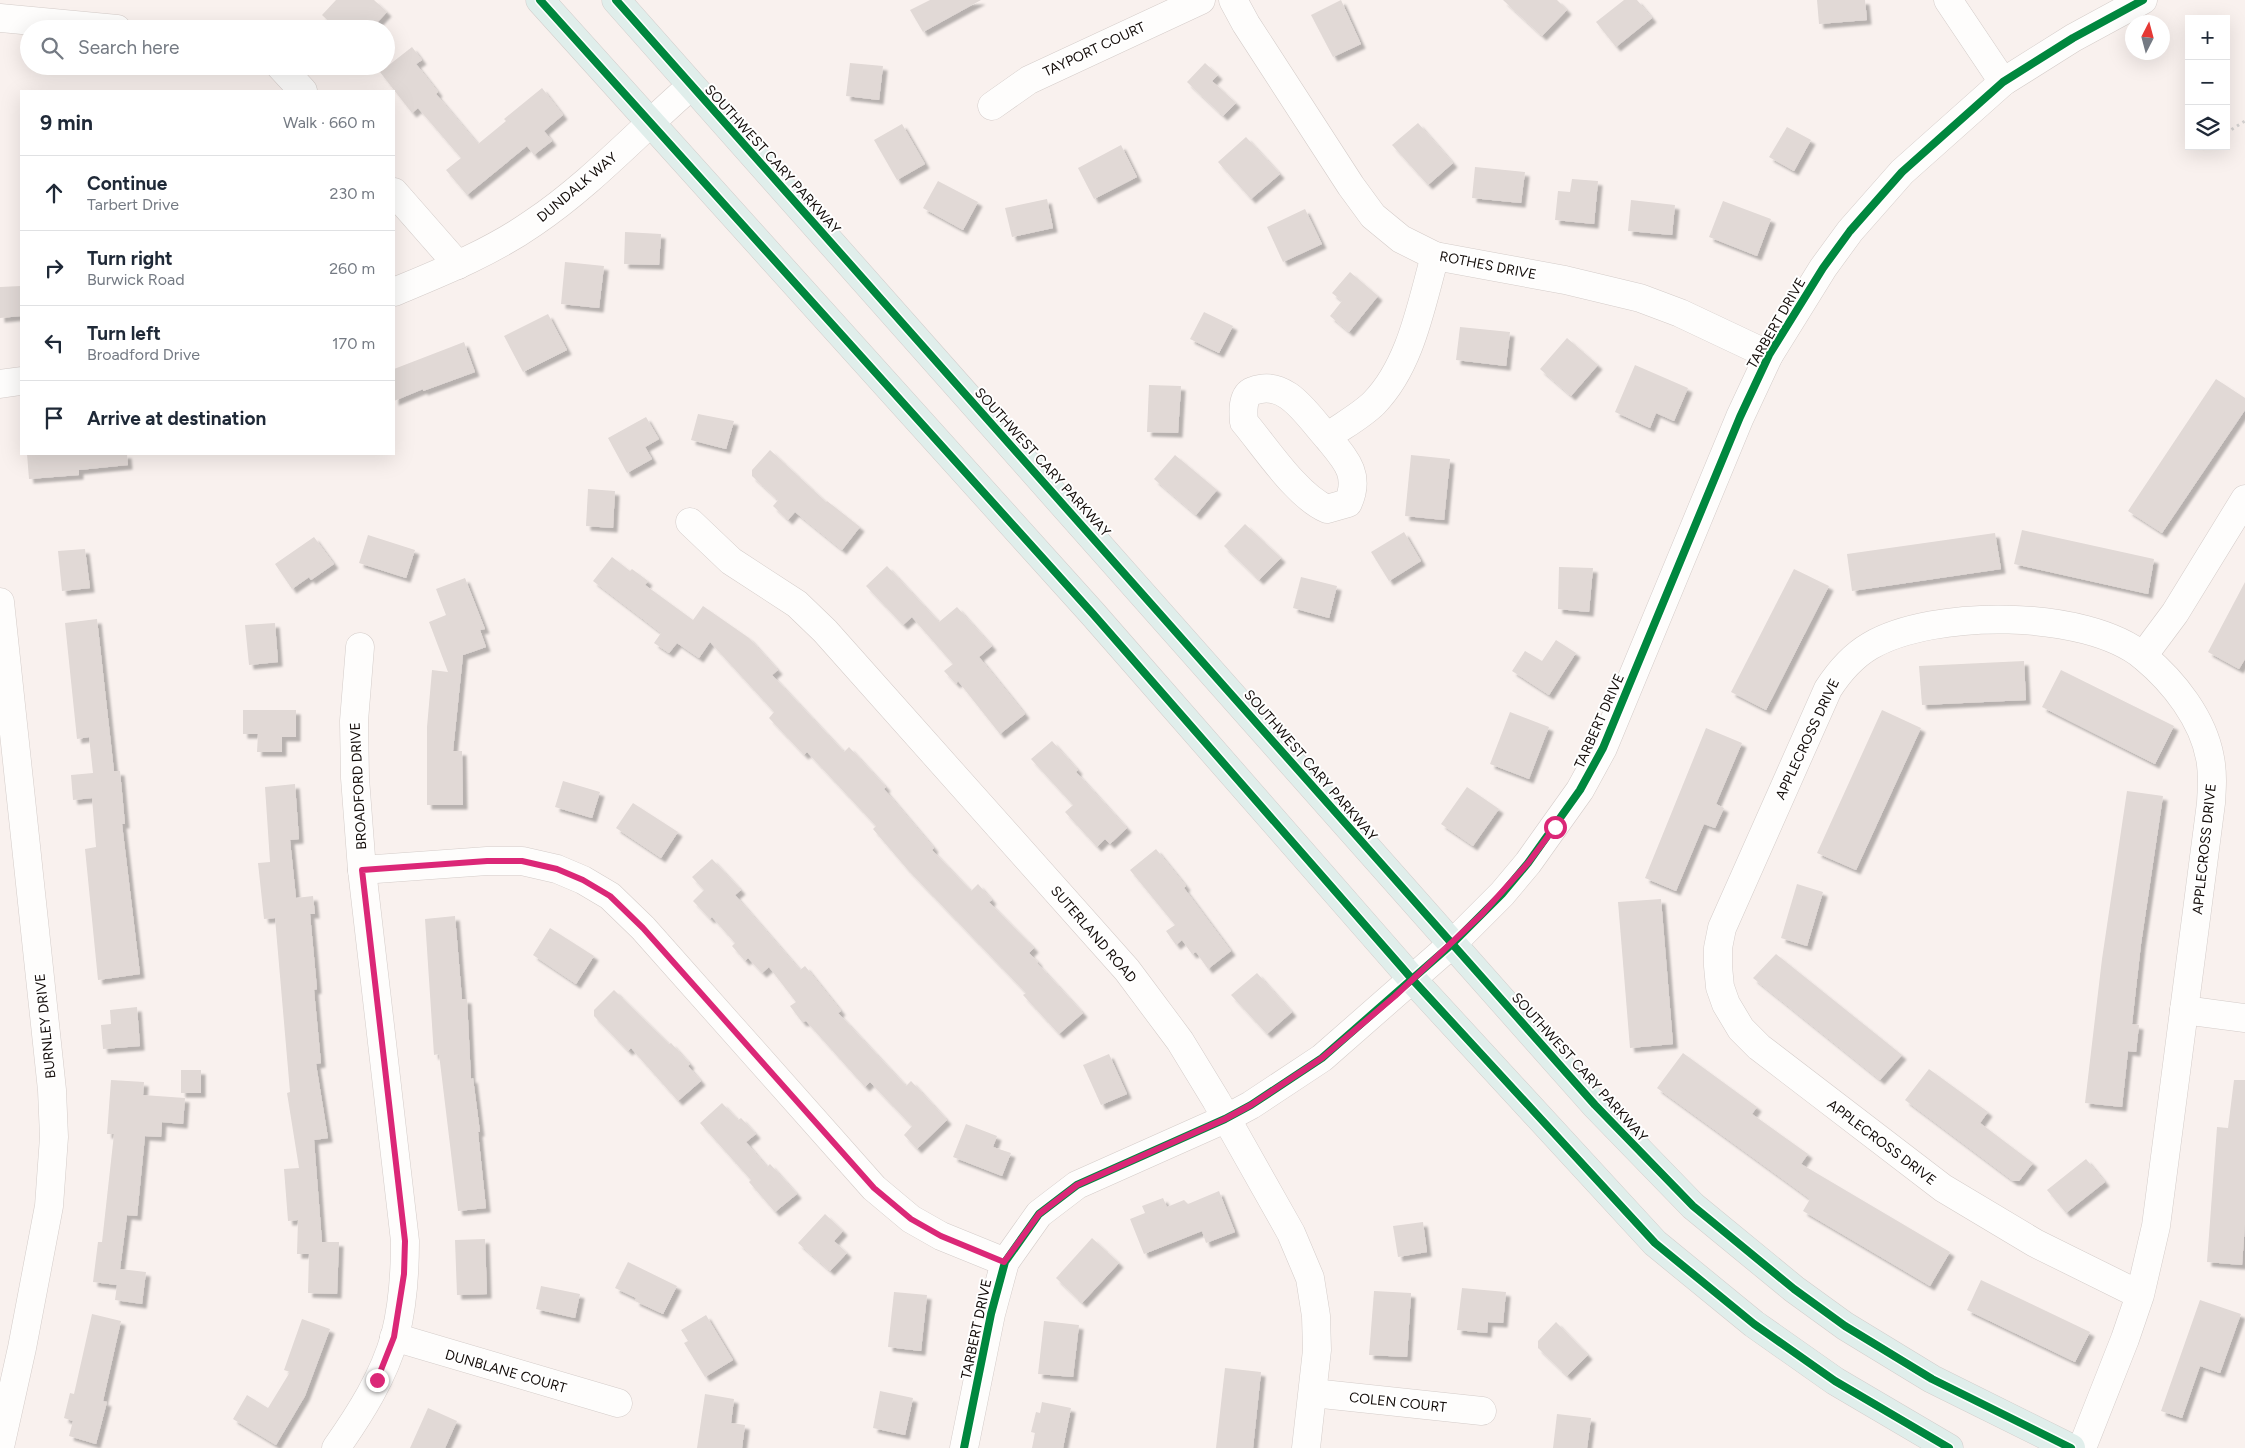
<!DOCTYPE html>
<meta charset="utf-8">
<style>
body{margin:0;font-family:Figtree,sans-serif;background:#f6f6f7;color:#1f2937}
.controls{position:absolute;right:15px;top:15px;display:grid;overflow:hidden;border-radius:0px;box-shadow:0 5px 20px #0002}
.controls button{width:45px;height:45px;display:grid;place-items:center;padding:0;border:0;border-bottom:1px solid #e0e1e3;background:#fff;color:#1f2937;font:25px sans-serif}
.compass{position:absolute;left:2125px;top:15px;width:45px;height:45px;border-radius:50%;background:#fff;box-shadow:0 5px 20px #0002;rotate:6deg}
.stop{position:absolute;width:15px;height:15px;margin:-11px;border:4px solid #db2777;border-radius:50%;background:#fff}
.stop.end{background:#db2777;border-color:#fff;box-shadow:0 1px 5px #0008}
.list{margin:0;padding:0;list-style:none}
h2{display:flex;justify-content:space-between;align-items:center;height:65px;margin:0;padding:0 20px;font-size:21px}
h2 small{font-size:16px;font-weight:400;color:#747a83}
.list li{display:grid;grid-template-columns:32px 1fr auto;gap:15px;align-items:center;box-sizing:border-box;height:75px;padding:0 20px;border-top:1px solid #e0e1e3}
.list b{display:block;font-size:19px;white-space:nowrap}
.list p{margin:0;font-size:16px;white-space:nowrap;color:#747a83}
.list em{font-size:16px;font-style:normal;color:#747a83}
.icon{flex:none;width:28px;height:28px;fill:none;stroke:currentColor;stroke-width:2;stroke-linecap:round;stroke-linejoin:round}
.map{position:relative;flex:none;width:2245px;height:1448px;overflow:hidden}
.search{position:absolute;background:#fff;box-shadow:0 5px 20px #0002;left:20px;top:20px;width:375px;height:55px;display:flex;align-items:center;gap:12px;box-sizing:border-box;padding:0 18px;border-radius:28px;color:#747a83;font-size:19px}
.panel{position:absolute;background:#fff;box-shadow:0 5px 20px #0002;left:20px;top:90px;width:375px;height:365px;border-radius:0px}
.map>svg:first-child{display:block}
.building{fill:#e1d9d6;filter:url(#shadow)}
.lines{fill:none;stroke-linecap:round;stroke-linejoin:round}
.minor-casing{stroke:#d4ccc9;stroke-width:29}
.major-casing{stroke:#d2cecc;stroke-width:29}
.path{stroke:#d3d0cf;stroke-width:3;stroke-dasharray:2.5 4;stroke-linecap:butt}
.minor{stroke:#fefdfc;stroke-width:28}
.major{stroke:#e0eeeb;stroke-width:28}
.cycleway-casing{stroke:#fff;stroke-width:11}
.cycleway{stroke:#00873e;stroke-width:8}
.route{stroke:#db2777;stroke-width:6}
.labels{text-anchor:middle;stroke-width:4;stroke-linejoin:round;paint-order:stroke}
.street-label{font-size:14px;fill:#130c09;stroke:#fff}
</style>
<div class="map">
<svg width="2245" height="1448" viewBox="0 0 2245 1448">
<defs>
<filter id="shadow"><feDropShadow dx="4.5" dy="4.5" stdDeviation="1" flood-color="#0004"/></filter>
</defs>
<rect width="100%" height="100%" fill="#f9f1ee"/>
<!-- building -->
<g class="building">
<polygon points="336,0 374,0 387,12 371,29 337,29 322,15"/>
<polygon points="930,0 981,0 923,32 910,10"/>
<polygon points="1341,0 1361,44 1333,57 1311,15"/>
<polygon points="1503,0 1557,0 1567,10 1542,36"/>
<polygon points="1624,0 1637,0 1652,18 1616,47 1596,22"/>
<polygon points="1817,0 1865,0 1867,20 1819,24"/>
<polygon points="412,47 422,60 416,64 438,92 436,94 478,144 506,121 504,119 542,88 563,115 544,131 552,141 534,155 527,146 467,195 446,170 461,158 418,108 412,113 380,72"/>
<polygon points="850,63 883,66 879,100 846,96"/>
<polygon points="1205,63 1218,75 1212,81 1236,103 1223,116 1187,82"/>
<polygon points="1418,123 1453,163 1428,185 1392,145"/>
<polygon points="902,124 925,164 897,180 874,140"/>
<polygon points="1787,127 1811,140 1794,171 1769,157"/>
<polygon points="1246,137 1280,174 1251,199 1218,162"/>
<polygon points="1121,145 1137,177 1094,199 1078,168"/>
<polygon points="1475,167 1525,172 1521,203 1472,198"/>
<polygon points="1572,179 1598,181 1594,224 1555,220 1558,191 1570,192"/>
<polygon points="938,181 978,202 963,230 923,208"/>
<polygon points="1047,199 1053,228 1012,237 1005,208"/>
<polygon points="1631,200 1675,205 1672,235 1628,231"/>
<polygon points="1723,201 1771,219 1757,256 1709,237"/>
<polygon points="1305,209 1322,244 1283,262 1267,227"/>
<polygon points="625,232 661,234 659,265 624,264"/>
<polygon points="565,262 604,266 599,308 561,304"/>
<polygon points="1350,272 1378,296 1349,332 1330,316 1342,301 1332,293"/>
<polygon points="21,286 21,316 0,318 0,287"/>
<polygon points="1204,312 1233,326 1219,353 1190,339"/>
<polygon points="548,314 567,350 523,372 504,336"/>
<polygon points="1460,327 1510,332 1506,366 1456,360"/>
<polygon points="1567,338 1598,365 1571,396 1540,369"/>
<polygon points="464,342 475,372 423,391 423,389 394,401 394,369"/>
<polygon points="1635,365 1688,388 1674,421 1656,413 1650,428 1615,412"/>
<polygon points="2216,379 2245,398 2245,410 2162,533 2128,511"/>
<polygon points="1149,385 1181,386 1178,433 1147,432"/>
<polygon points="698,414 734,421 726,449 691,440"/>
<polygon points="646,417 659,439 645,447 652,459 627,473 608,438"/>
<polygon points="770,450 826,502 827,501 860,527 842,550 795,512 788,520 773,506 778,500 752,476 752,470"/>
<polygon points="27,454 127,454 128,465 79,470 79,475 29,479"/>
<polygon points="1175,455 1217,490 1196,515 1154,479"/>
<polygon points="1411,455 1450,459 1444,520 1405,516"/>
<polygon points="588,489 615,491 613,528 586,526"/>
<polygon points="1245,524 1281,558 1259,580 1224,546"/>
<polygon points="2022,530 2154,559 2148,594 2014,564"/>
<polygon points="1404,532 1421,561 1389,581 1371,552"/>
<polygon points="1995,533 2001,569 1852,591 1847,554"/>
<polygon points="368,535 415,550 406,578 359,563"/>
<polygon points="314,537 334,564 311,580 309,577 292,589 275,564"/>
<polygon points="85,549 90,588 62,591 58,551"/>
<polygon points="612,557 630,571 632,569 648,581 645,585 693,620 703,606 749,638 778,670 772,675 844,752 849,747 886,787 884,789 934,848 932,850 971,891 978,884 992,900 989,902 1034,948 1029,953 1038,962 1037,963 1083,1013 1059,1034 1023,995 1026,993 908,870 873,829 876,826 807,752 804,755 769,718 774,712 710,642 699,658 677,643 669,653 654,643 661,633 593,581"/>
<polygon points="887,566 939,622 957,607 992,646 979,657 1025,714 1000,734 958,681 956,684 944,671 953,664 912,617 903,625 866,586"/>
<polygon points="1559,567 1593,568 1589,612 1558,609"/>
<polygon points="1794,569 1829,586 1766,710 1731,692"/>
<polygon points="1301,577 1337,586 1329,618 1293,608"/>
<polygon points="465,578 485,629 480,630 486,647 463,655 453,751 462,751 463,805 427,805 427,727 432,670 448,672 429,622 446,615 436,589"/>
<polygon points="2245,582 2245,659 2239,669 2208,652"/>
<polygon points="97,619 114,771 120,771 125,824 122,824 140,974 98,980 85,849 96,847 92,798 73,800 71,775 93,773 89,737 77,739 65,623"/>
<polygon points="275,623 278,662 249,665 245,625"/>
<polygon points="1556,640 1576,653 1549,695 1512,671 1525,651 1542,661"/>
<polygon points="2024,661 2026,700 1922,705 1919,666"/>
<polygon points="2061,670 2174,726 2155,764 2042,707"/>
<polygon points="243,710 296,710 296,737 282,737 282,752 257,752 258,734 243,734"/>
<polygon points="1882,710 1921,728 1856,870 1817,853"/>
<polygon points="1510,712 1549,727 1529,779 1490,764"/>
<polygon points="1706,728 1742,743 1716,804 1724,808 1715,828 1704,824 1676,891 1645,878"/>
<polygon points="1052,741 1078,770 1076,772 1127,828 1110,844 1105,839 1097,847 1065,812 1073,805 1031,759"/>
<polygon points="563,781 600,792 592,818 555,807"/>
<polygon points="295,784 299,839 290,840 296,898 313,896 315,914 310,914 317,989 314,990 321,1063 316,1064 328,1138 314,1140 322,1242 339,1242 337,1294 308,1293 309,1254 297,1254 298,1220 288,1221 284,1169 299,1168 287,1093 290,1092 275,918 264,919 258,863 270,862 265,787"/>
<polygon points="1467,787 1499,809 1473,846 1441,824"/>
<polygon points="2127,791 2163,796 2141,944 2132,1024 2139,1025 2136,1052 2128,1051 2122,1107 2085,1103 2102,959"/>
<polygon points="633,803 678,832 661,858 616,828"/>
<polygon points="1156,849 1186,886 1184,888 1231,951 1208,969 1196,952 1192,954 1182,940 1176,945 1166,931 1175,925 1130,870"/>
<polygon points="712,859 741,890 735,895 800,970 805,966 841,1011 838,1013 906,1086 911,1081 947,1120 917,1149 904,1135 912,1126 870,1082 865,1087 806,1021 802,1022 790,1006 796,1002 769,967 762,973 748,958 745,961 732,946 735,943 712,917 710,919 693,901 704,890 692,877"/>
<polygon points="1797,884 1823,892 1807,946 1781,938"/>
<polygon points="1661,899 1673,1044 1630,1048 1618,902"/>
<polygon points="455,916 462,999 467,999 471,1079 473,1078 480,1132 478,1132 486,1208 458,1211 439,1054 434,1055 425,919"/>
<polygon points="550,928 594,956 576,984 533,955"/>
<polygon points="1776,954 1902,1055 1880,1080 1753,978"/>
<polygon points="1257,973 1292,1012 1267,1034 1231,995"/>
<polygon points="614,990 669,1044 671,1043 690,1064 688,1066 701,1081 678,1101 631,1048 628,1051 594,1016 594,1010"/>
<polygon points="137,1007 140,1046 103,1049 101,1025 111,1024 110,1010"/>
<polygon points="1683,1053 1757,1107 1752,1114 1808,1154 1801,1164 1950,1252 1930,1286 1803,1211 1810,1199 1657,1088"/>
<polygon points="1109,1054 1127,1094 1101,1105 1083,1065"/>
<polygon points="1929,1069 1988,1112 1980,1123 2033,1163 2019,1181 2013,1181 1905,1100"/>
<rect x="181" y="1070" width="20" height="23"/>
<polygon points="111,1080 144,1082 143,1095 185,1098 183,1124 162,1122 161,1137 145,1136 137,1216 127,1215 120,1269 146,1272 142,1304 115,1300 117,1285 93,1282 98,1242 102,1242 114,1134 107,1134"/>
<polygon points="2234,1080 2245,1080 2245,1224 2242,1265 2207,1262 2217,1127 2228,1128"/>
<polygon points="722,1103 738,1120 741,1118 756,1134 746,1142 767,1167 770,1164 797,1194 775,1212 749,1182 751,1180 700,1123"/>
<polygon points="966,1124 997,1136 993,1147 1011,1153 1002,1176 953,1157"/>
<polygon points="2086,1159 2105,1182 2066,1213 2047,1190"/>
<polygon points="1219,1191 1235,1232 1206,1243 1202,1231 1144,1254 1130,1219 1145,1213 1142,1206 1163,1198 1167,1207 1184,1200 1188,1204"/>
<polygon points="825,1214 843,1231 834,1241 847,1253 830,1271 798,1243"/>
<polygon points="1423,1222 1427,1252 1398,1257 1393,1226"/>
<polygon points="1092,1238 1119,1263 1082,1303 1056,1278"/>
<polygon points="485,1239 487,1294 457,1295 455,1240"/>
<polygon points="628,1262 677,1286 663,1314 635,1301 636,1298 615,1288"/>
<polygon points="1981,1280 2090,1332 2075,1362 1967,1310"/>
<polygon points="541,1286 580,1294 575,1318 536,1309"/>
<polygon points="1462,1288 1506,1292 1503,1323 1488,1322 1487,1333 1457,1330"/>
<polygon points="1374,1291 1411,1293 1407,1357 1369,1355"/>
<polygon points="894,1292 927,1295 921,1351 888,1347"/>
<polygon points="2200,1300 2241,1314 2220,1373 2200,1366 2182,1418 2161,1411"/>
<polygon points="92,1314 121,1321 103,1401 107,1402 96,1444 69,1436 73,1421 64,1418 70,1393 74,1394"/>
<polygon points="706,1315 733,1360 705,1377 684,1343 688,1341 681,1330"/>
<polygon points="302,1319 330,1329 305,1396 276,1445 233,1419 247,1395 268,1408 290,1372 284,1370"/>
<polygon points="1044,1321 1079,1325 1073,1377 1038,1374"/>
<polygon points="1556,1322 1588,1355 1567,1376 1538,1348 1538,1341"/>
<polygon points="1225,1368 1261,1372 1253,1448 1216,1448"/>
<polygon points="880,1391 913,1398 905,1435 873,1428"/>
<polygon points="705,1394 734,1399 731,1423 745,1425 742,1448 697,1448"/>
<polygon points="1042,1402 1071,1408 1063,1448 1032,1448 1035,1433 1031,1432 1036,1412 1040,1413"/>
<polygon points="428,1408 457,1421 445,1448 410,1448"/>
<polygon points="1557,1414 1591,1418 1587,1448 1553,1448"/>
</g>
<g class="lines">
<!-- minor casing -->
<g class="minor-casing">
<g id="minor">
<polyline points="1233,0 1246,24 1351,186 1373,216 1401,239 1435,256 1565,280 1640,298 1680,313 1769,355"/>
<polyline points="1948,0 2003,82"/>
<polyline points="0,18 117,29"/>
<polyline points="280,66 303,91"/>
<polyline points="992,106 1029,80 1201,0"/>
<polyline points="394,192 458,265"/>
<path d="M394,292C442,272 490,253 533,223C591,184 639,131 691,86"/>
<polyline points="0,384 21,381"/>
<path d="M1327,437C1307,415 1286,378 1253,391C1242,395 1243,412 1244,422C1266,448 1297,496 1327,509L1348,503C1361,474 1345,459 1327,437C1342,426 1361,416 1374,403C1411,365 1421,305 1435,256"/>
<polyline points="690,522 731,561 797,604 825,631 1127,970 1180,1041 1216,1100 1291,1233 1310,1278 1316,1316 1317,1350 1306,1448"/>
<polyline points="0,602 52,1090 54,1137 49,1206 22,1348 0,1447"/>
<polyline points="2143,656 2175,613 2245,499"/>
<polyline points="362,870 487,861 522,861 557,869 583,880 610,896 643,928 874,1188 911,1219 941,1236 1005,1262"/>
<polyline points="2184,1010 2245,1018"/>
<polyline points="394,1337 618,1403"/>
<polyline points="1313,1393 1482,1411"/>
<path d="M336,1448C360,1414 384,1376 395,1336C403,1305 405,1273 405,1241L362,870L355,778L354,721L360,647"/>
<polyline points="964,1448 991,1314 1005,1262 1039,1214 1077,1185 1225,1119 1251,1105 1322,1058 1452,944 1502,894 1528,863 1580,790 1603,748 1740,417 1769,355 1823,268 1850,231 1902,172 2003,82 2073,38 2143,0"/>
<path d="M2082,1448L2125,1339L2140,1295L2156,1226L2211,803C2212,788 2213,773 2210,758C2203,719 2174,682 2144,657C2086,609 1933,609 1870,646C1853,656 1839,672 1828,689L1722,928L1718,948V966L1720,987L1726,1004L1741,1029L1759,1047L1943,1188L2035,1243L2140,1295"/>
</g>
</g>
<!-- major casing -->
<g class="major-casing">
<g id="major">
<polyline points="540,0 1093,614 1412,979 1655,1243 1754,1324 1835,1381 1949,1448"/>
<polyline points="616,0 1595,1105 1693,1206 1794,1289 1845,1326 1932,1379 2071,1448"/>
</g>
</g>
<!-- path -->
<g class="path">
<polyline points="2226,133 2245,121"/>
<polyline points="2203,149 2207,146"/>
</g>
<!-- minor -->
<use href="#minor" class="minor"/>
<!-- major -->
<use href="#major" class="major"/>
<!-- cycleway casing -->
<g class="cycleway-casing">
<g id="cycleway">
<polyline points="540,0 1093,614 1412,979 1655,1243 1754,1324 1835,1381 1949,1448"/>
<polyline points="616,0 1595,1105 1693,1206 1794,1289 1845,1326 1932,1379 2071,1448"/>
<polyline points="964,1448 991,1314 1005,1262 1039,1214 1077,1185 1225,1119 1251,1105 1322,1058 1452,944 1502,894 1528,863 1580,790 1603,748 1740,417 1769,355 1823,268 1850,231 1902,172 2003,82 2073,38 2143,0"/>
</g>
</g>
<!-- cycleway -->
<use href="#cycleway" class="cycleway"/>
</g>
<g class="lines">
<!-- route -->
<polyline class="route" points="377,1380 394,1337 404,1274 405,1241 362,870 487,861 522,861 557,869 583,880 610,896 643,928 874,1188 911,1219 941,1236 1004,1262 1039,1214 1077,1185 1225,1119 1251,1105 1322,1058 1395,996 1482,914 1528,863 1555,827"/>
</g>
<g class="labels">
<!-- street labels -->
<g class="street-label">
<text transform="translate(1094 49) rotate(-25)" y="5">TAYPORT COURT</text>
<text transform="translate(773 159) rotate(48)" y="5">SOUTHWEST CARY PARKWAY</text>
<text transform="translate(577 187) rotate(-40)" y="5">DUNDALK WAY</text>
<text transform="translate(1488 265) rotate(11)" y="5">ROTHES DRIVE</text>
<text transform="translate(1776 323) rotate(-60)" y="5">TARBERT DRIVE</text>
<text transform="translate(1043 462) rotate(48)" y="5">SOUTHWEST CARY PARKWAY</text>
<text transform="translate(1599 721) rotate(-66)" y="5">TARBERT DRIVE</text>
<text transform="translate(1807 739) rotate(-65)" y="5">APPLECROSS DRIVE</text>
<text transform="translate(1311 765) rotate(49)" y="5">SOUTHWEST CARY PARKWAY</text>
<text transform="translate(358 786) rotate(-93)" y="5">BROADFORD DRIVE</text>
<text transform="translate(2204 849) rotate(-84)" y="5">APPLECROSS DRIVE</text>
<text transform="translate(1094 934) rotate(49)" y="5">SUTERLAND ROAD</text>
<text transform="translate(45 1026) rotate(-96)" y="5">BURNLEY DRIVE</text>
<text transform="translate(1580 1067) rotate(48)" y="5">SOUTHWEST CARY PARKWAY</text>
<text transform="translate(1882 1142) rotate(37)" y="5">APPLECROSS DRIVE</text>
<text transform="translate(976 1329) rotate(-78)" y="5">TARBERT DRIVE</text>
<text transform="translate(506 1371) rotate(16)" y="5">DUNBLANE COURT</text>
<text transform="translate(1398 1402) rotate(6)" y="5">COLEN COURT</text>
</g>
</g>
</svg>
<div class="controls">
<button>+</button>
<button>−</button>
<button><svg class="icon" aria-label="layers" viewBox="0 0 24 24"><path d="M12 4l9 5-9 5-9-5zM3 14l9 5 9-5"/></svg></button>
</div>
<svg class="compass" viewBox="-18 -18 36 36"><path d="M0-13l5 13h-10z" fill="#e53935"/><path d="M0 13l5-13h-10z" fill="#747a83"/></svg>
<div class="stop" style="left:1555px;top:827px"></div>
<div class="stop end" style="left:377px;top:1380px"></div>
<div class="search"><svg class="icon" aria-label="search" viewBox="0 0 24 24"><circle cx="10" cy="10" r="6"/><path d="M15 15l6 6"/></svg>Search here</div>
<section class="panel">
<h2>9 min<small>Walk · 660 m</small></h2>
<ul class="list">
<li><svg class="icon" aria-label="ahead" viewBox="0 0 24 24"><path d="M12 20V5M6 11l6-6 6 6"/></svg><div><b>Continue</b><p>Tarbert Drive</p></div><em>230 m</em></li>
<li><svg class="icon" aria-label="right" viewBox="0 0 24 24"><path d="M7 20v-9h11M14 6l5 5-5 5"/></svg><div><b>Turn right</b><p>Burwick Road</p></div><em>260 m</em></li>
<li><svg class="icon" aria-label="left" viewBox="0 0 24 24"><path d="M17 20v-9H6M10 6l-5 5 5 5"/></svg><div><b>Turn left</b><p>Broadford Drive</p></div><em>170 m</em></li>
<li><svg class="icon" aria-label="arrive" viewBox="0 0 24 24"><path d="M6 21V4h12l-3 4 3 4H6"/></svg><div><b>Arrive at destination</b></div></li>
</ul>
</section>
</div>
